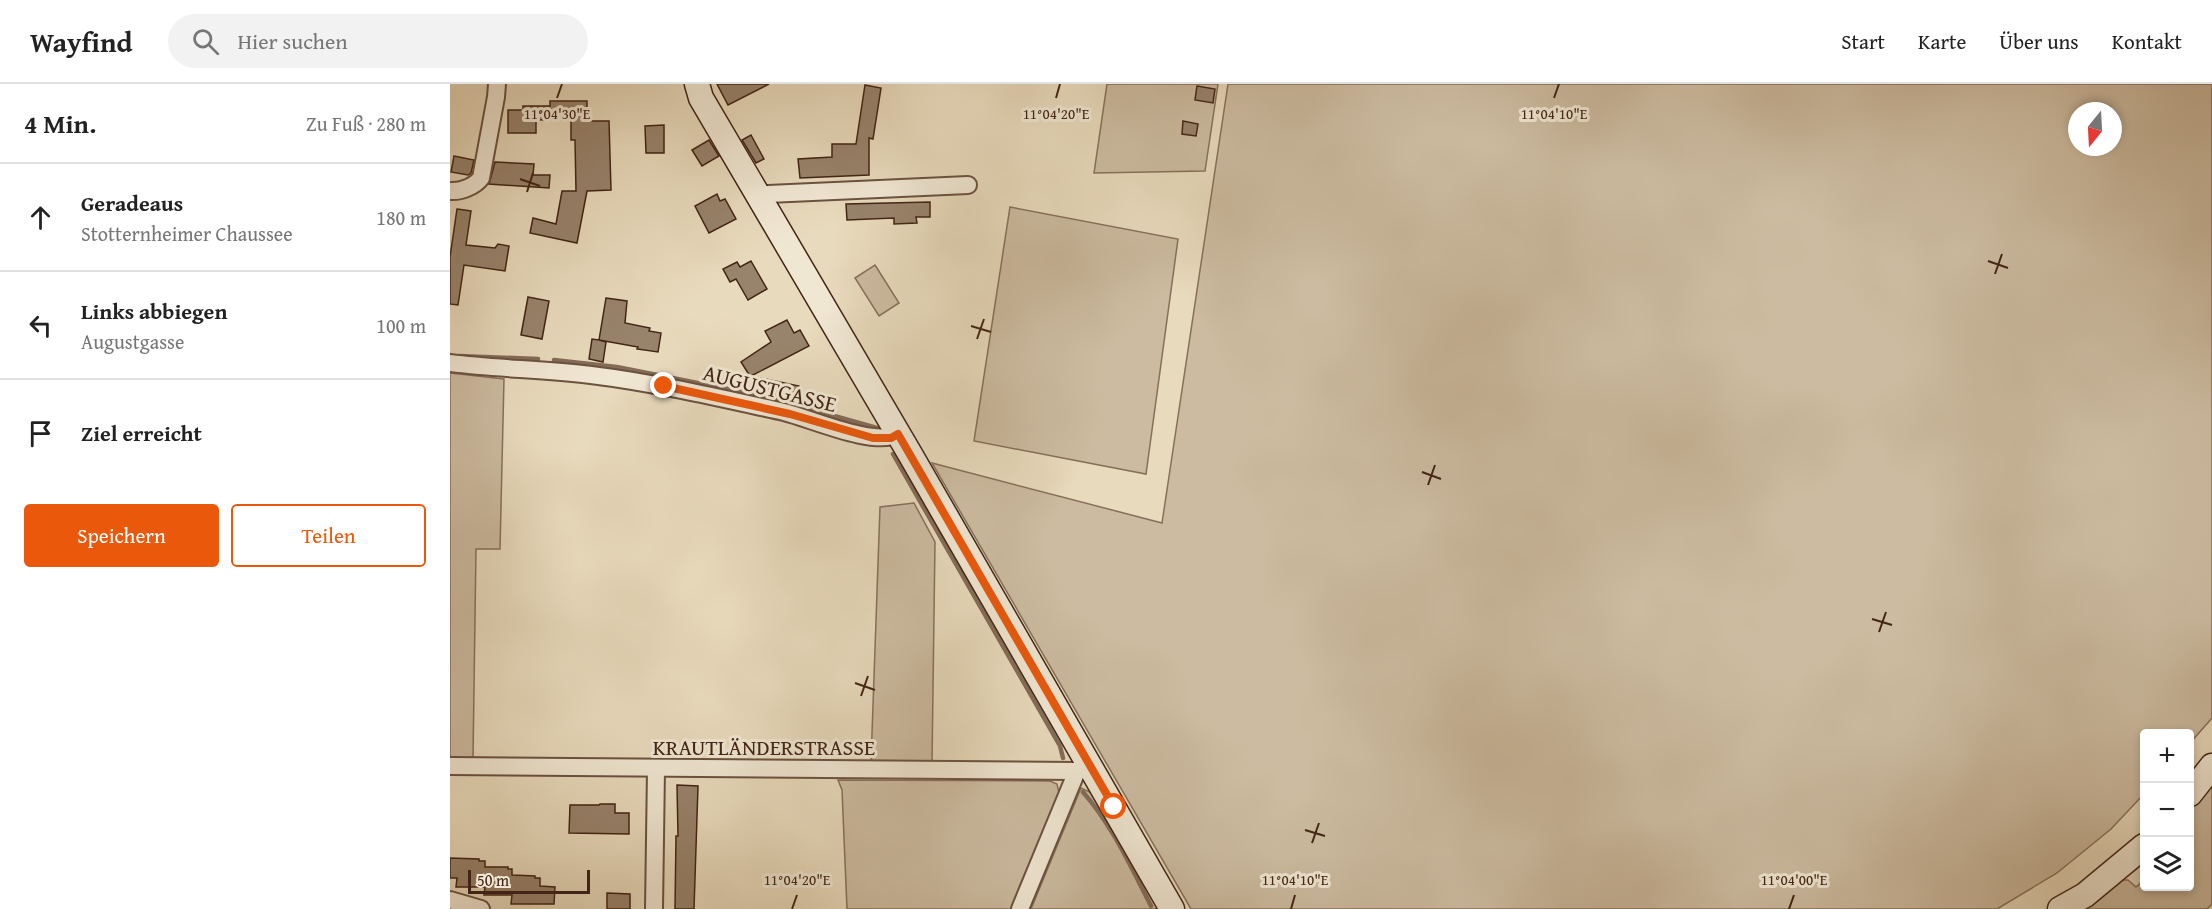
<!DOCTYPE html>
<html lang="de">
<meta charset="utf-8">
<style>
body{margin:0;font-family:"Gentium Book Plus",serif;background:#f2f2f2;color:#222}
.controls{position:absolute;right:18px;bottom:18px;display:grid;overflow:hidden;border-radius:6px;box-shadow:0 3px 9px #0003}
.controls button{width:54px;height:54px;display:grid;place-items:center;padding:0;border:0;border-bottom:2px solid #e0e0e0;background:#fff;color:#222;font:30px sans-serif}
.compass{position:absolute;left:1618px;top:18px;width:54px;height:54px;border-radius:50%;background:#fff;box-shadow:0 3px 9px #0003;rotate:198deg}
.scale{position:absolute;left:18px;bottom:15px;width:122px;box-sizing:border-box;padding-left:6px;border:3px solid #422516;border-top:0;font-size:16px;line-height:21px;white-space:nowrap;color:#422516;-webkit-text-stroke:4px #f0e7d3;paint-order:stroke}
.stop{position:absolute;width:18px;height:18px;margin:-14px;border:4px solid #ea580c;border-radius:50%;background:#fff}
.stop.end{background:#ea580c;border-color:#fff;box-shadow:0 2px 6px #0008}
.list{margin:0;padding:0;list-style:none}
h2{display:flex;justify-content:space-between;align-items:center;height:78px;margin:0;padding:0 24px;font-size:26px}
h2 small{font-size:20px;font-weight:400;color:#767676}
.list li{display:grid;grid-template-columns:39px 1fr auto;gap:18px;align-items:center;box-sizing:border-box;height:108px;padding:0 24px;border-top:2px solid #e0e0e0}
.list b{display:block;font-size:22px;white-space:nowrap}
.list p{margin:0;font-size:20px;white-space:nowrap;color:#767676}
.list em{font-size:20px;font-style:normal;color:#767676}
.actions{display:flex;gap:12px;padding:18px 24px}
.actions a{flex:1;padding:14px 0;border:2px solid #ea580c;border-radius:6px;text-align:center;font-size:21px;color:#ea580c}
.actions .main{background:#ea580c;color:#fff}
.icon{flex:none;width:33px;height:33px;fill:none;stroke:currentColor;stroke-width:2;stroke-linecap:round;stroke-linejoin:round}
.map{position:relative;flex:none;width:1762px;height:825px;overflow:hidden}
header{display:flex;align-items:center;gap:36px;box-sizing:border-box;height:84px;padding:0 30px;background:#fff;border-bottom:2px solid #e0e0e0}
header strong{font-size:28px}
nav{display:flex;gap:33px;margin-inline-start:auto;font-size:21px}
.search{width:420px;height:54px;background:#f2f2f2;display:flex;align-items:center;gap:15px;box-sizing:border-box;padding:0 21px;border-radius:33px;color:#767676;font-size:22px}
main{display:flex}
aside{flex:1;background:#fff}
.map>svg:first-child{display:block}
.green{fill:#ccbba0;stroke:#87705b;stroke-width:1.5;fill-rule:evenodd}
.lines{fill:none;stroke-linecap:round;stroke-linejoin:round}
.stream{stroke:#846c58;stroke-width:4.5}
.building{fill:#98836c;stroke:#422516;stroke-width:1.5}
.street-casing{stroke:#6c5240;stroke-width:20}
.secondary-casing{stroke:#422516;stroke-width:27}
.street{stroke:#f0e7d3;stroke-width:16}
.secondary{stroke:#f0e7d3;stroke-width:24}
.route{stroke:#ea580c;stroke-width:8}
.ticks{fill:none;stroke:#422516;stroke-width:2}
.labels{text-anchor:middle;stroke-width:6;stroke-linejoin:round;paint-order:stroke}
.street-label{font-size:22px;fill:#422516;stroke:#f0e7d3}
.ticks-label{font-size:15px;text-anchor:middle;fill:#422516;stroke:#f0e7d3;stroke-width:6;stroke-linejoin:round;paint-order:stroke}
</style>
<header>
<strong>Wayfind</strong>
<div class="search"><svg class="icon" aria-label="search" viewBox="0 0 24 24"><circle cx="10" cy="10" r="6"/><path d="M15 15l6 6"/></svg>Hier suchen</div>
<nav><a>Start</a><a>Karte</a><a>Über uns</a><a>Kontakt</a></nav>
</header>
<main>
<aside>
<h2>4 Min.<small>Zu Fuß · 280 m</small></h2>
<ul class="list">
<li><svg class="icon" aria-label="ahead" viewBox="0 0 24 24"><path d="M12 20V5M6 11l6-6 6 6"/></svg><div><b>Geradeaus</b><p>Stotternheimer Chaussee</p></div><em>180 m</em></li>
<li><svg class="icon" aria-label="left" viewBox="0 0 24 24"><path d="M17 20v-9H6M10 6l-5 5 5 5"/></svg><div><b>Links abbiegen</b><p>Augustgasse</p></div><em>100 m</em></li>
<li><svg class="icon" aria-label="arrive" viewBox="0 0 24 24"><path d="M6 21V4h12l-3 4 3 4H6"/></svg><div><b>Ziel erreicht</b></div></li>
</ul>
<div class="actions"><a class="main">Speichern</a><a>Teilen</a></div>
</aside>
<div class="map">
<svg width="1762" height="825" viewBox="0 0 1762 825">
<rect width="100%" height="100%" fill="#e8dabc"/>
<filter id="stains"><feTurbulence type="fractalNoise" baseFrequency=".00333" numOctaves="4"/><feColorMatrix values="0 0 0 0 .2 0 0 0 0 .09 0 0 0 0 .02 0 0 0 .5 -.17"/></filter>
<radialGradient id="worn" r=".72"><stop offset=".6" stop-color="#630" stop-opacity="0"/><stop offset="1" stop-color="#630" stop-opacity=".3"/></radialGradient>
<!-- green -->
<g class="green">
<polygon points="657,0 768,0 755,87 644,89"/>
<path d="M778,0H1762V634L1740,659V650H1694V710L1661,745L1607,789L1547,825H741L482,379L712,439ZM1627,27H1663V63H1627Z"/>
<polygon points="560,123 728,155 696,390 524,357"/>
<polygon points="425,181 449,219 429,232 405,194"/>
<polygon points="0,289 54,295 50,465 26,465 23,674 0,674"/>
<polygon points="464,419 485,458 482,678 421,678 430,423"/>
<polygon points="388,696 600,697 607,700 609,709 561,825 397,825 392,706"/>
<polygon points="1762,696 1762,820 1757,825 1627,825 1668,796 1678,796 1686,803 1694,796 1694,802 1740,802 1740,722"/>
<polygon points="631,704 646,711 711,825 581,825"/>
</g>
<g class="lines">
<!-- stream -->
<g class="stream">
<polyline points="9,272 88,275"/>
<polyline points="104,276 167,283 313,312 427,344"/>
<polyline points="443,370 610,662 613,674"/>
<path d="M633,708C662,741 681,783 701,822"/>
</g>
</g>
<!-- building -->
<g class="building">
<polygon points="267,0 319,0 278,21"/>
<polygon points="415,1 431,4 423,55 419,54 419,91 350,94 348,75 382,73 382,60 406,60"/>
<polygon points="747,2 765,5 763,19 745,16"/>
<polygon points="100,17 137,17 137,37 159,37 161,106 137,107 127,159 80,149 83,134 106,140 112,107 126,107 125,56 121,56 121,35 86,36 86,49 58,49 58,26 73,26 73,22 100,22"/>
<polygon points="733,37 748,40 746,52 732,50"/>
<polygon points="214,41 214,69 196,69 195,42"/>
<polygon points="301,51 314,75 306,79 292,56"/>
<polygon points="259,56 269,72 252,82 242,66"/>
<polygon points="4,72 24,76 21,89 18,91 1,88"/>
<polygon points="45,78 84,80 83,91 100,91 99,104 39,100"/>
<polygon points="267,110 270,117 275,115 286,135 259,149 245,122"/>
<polygon points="480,118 480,133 466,133 467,139 444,140 444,134 397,136 396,120"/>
<polygon points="7,125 21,127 16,161 45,164 48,160 59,162 55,187 14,181 8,221 0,220 0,173"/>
<polygon points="301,177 317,205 298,216 286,195 280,198 273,185 287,178 290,183"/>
<polygon points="78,213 99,217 92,255 71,251"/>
<polygon points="156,214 177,217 175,239 200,244 199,247 211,249 208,268 187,265 188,263 149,256 156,258 153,278 139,275 142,255 149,256"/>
<polygon points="337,236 344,249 350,246 359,262 301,292 349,302 346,316 310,308 291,278 321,258 315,247"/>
<polygon points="227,701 248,702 244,825 225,825 226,752 228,752"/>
<polygon points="150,720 165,720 165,729 179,729 179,750 119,749 120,721 149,721"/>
<polygon points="0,774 29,775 29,777 35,777 35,783 58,783 58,785 62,785 62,791 85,792 85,794 90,794 90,802 105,803 104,820 61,820 62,811 34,811 35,803 6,803 7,794 0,794"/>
<polygon points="157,809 180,810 180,825 157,825"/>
</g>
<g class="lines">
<!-- street casing -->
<g class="street-casing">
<g id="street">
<path d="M0,107C11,108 25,102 31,94L46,13L47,0"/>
<polyline points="310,114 318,110 518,101"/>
<path d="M0,279C47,285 94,285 141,291C206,299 270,314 334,328C362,335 424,363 448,350"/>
<polyline points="0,682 627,687"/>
<polyline points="0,816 31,825"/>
<polyline points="204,825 206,685"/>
<polyline points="570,825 627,687 635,683"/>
</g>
</g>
<!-- secondary casing -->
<g class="secondary-casing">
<g id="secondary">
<polyline points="247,0 251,14 460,370 722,825"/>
<polyline points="1740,710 1762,682"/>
<polyline points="1610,825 1635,811 1694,762"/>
</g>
</g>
<!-- street -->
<use href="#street" class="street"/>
<!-- secondary -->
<use href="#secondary" class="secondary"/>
</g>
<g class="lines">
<!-- route -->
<polyline class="route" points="214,302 340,330 423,354 441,354 448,350 664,723"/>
</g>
<!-- ticks -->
<path class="ticks" d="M107,14L112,0M606,14L610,0M1104,14L1109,0M70,95L90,102M77,108L83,89M1538,177L1558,184M1545,190L1552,170M521,242L541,248M527,255L534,235M972,388L991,395M978,401L985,381M1422,535L1442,541M1429,548L1436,528M405,599L425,606M411,612L418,592M855,746L875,752M862,759L869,739M342,825L347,811M841,825L845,811M1339,825L1344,811"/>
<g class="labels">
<!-- street labels -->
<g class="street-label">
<text transform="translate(320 304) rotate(14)" y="8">AUGUSTGASSE</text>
<text x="314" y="671">KRAUTLÄNDERSTRASSE</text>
</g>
</g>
<g class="ticks-label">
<text x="107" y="35">11°04'30"E</text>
<text x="606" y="35">11°04'20"E</text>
<text x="1104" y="35">11°04'10"E</text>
<text x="347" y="801">11°04'20"E</text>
<text x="845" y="801">11°04'10"E</text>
<text x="1344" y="801">11°04'00"E</text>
</g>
<rect width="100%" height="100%" filter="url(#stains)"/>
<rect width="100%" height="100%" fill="url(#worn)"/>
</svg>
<div class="controls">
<button>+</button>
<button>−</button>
<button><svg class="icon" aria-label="layers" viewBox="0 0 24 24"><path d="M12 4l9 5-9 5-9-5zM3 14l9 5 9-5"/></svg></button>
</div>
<svg class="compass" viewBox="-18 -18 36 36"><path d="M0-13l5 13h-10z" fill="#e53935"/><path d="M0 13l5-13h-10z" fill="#767676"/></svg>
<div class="scale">50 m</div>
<div class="stop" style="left:664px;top:723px"></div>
<div class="stop end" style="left:214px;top:302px"></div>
</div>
</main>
